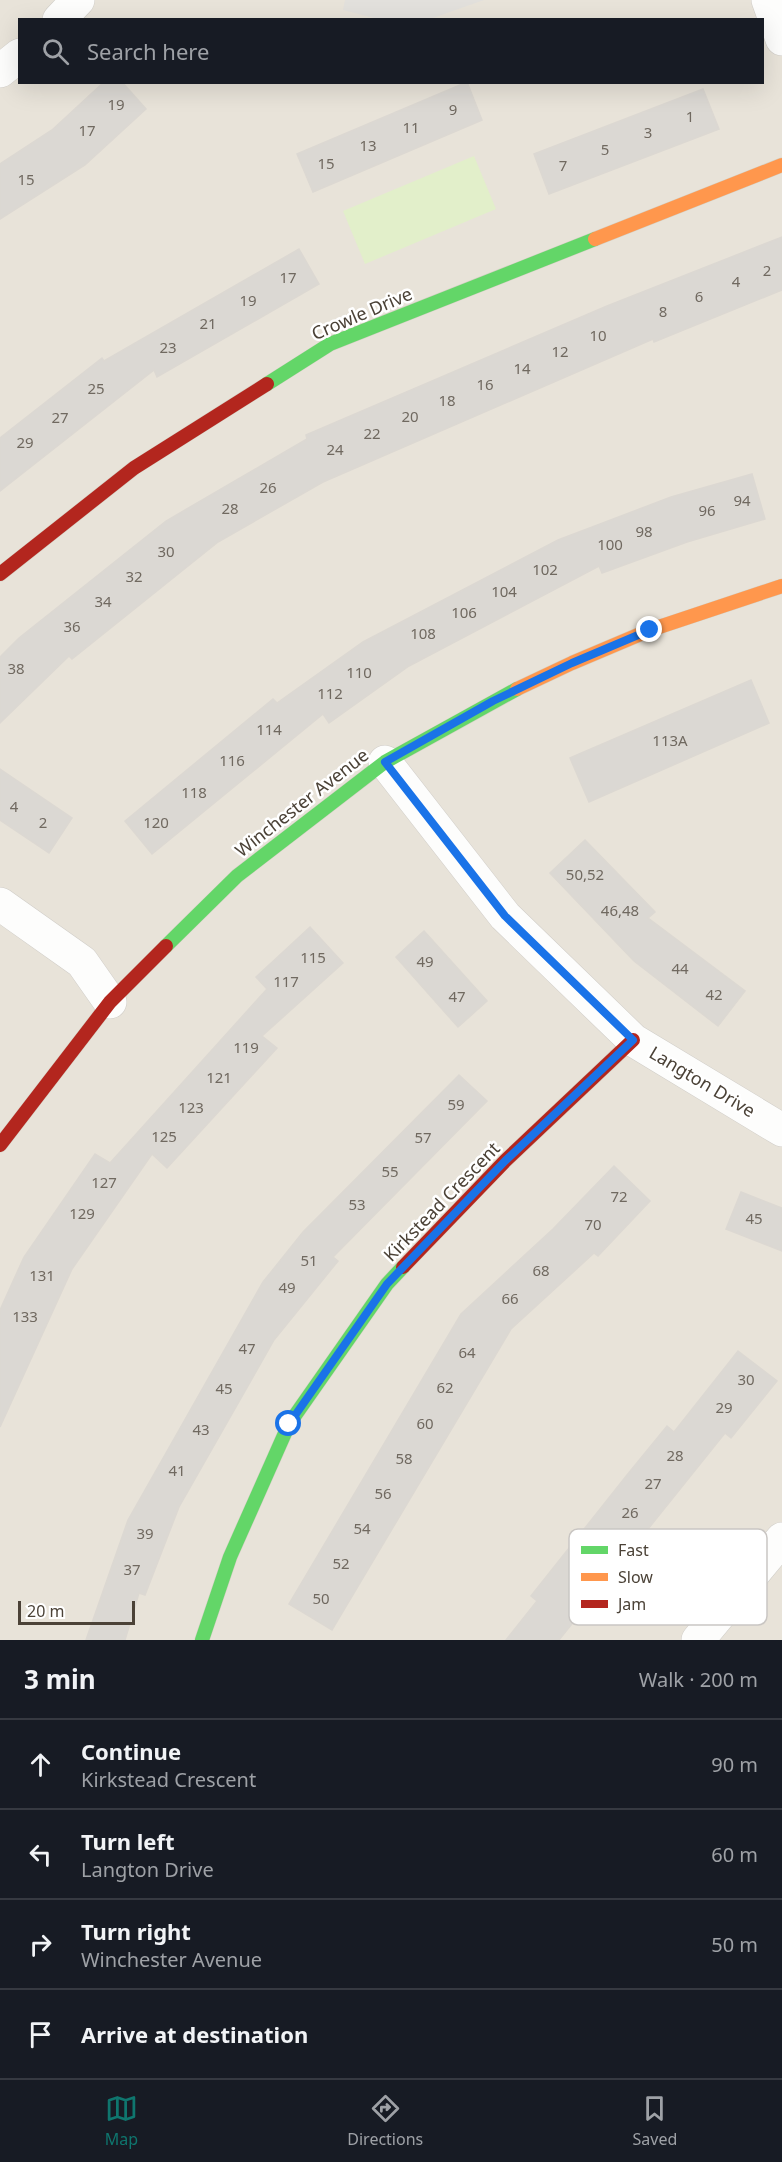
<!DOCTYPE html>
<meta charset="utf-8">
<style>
body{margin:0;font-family:"Noto Sans",sans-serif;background:#242831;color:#f1f3f6}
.scale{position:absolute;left:18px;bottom:15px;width:117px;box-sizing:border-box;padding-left:6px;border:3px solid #4b4237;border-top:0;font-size:16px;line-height:21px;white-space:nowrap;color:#4b4237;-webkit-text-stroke:4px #fff;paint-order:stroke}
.stop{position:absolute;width:18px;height:18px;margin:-14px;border:4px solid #1a73e8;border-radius:50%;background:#fff}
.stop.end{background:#1a73e8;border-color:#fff;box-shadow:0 2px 6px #0008}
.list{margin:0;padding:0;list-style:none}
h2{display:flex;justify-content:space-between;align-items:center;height:78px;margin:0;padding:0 24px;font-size:26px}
h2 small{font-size:20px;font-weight:400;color:#9ea1a6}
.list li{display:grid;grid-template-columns:39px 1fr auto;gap:18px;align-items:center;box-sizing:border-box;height:90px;padding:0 24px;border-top:2px solid #363941}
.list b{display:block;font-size:22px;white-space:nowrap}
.list p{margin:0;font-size:20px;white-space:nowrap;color:#9ea1a6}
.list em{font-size:20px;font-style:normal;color:#9ea1a6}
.icon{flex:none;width:33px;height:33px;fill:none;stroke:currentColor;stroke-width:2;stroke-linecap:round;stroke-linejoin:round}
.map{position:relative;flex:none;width:782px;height:1640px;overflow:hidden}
.search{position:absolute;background:#171b24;box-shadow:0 6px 24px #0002;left:18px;right:18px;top:18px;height:66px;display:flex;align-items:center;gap:15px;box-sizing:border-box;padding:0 21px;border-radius:0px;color:#9ea1a6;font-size:22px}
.sheet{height:438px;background:#171b24}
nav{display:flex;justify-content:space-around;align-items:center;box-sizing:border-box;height:84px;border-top:2px solid #363941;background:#171b24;font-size:16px;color:#9ea1a6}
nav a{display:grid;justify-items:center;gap:3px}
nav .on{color:#0f766e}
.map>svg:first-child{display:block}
.residential{fill:#e8e3d9;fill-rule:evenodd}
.green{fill:#e2efca}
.parking{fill:#e2e0dc}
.building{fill:#dbd8d3;stroke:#dcd8d2;stroke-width:1.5}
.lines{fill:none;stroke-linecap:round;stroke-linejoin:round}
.street-casing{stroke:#d0cdc8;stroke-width:34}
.fast-casing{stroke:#d4d0c4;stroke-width:15}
.slow-casing{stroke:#d4d0c4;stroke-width:15}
.jam-casing{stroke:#d4d0c4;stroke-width:15}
.street{stroke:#fdfdfc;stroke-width:33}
.fast{stroke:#63d668;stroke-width:14}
.slow{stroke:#ff974d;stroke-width:14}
.jam{stroke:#b3261e;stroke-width:14}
.route{stroke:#1a73e8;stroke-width:8}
.labels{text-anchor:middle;stroke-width:5;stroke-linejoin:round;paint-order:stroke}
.number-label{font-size:15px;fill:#706960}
.street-label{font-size:18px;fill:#4b4237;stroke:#fff}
.key{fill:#fff;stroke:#c9c6c3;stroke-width:1.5}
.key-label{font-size:16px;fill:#4b4237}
</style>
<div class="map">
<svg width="782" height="1640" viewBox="0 0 782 1640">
<rect width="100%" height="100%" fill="#f3f1ec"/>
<!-- residential -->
<path class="residential" d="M0,0H782V1640H0ZM20,20H762V82H20Z"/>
<!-- green -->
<polygon class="green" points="474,156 496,209 365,264 343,211"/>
<!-- parking -->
<polygon class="parking" points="345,0 484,0 430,19 382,20 343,10"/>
<!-- building -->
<g class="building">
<polygon points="104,82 122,82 146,109 85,165 0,219 0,164 52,130"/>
<polygon points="467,82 482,120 313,192 297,154"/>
<polygon points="703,89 719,129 549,194 534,154"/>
<polygon points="782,237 782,290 654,342 653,339 323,482 218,542 72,659 69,656 0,723 0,657 19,638 166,521 307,439 306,435 607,306"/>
<polygon points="299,249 319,284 157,377 154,370 0,491 0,438 102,358 104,361"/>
<polygon points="752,474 765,519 687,542 602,573 599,566 409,666 329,723 323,714 152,854 125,821 273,699 277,703 363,642 558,540 671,497"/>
<polygon points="751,680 769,723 589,802 570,758"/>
<polygon points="0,769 72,818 49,853 0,820"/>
<polygon points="585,840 655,912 648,918 745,991 718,1026 634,961 550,873"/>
<polygon points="310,927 343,963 262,1036 277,1048 167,1168 152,1154 72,1269 0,1427 0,1310 24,1257 95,1154 110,1163 267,989 256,977"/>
<polygon points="424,931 487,1001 458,1027 396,957"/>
<polygon points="459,1075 487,1101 333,1257 338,1261 274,1340 179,1507 145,1595 139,1593 125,1640 86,1640 128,1520 263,1282 303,1232"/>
<polygon points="614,1166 650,1201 598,1256 594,1253 511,1329 332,1630 289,1604 461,1314 553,1229"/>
<polygon points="741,1192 782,1208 782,1251 726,1229"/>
<polygon points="738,1351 777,1381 731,1438 725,1433 559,1640 506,1640 537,1601 531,1596 627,1475 667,1426 674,1432"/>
</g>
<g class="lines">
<!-- street casing -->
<g class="street-casing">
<g id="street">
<polyline points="768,0 782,39"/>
<polyline points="59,20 78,0"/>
<polyline points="0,71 20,55"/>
<polyline points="385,762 505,916 633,1040 782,1130"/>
<polyline points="0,904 82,962 110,1002"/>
<polyline points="698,1640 782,1539"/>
</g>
</g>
<!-- fast casing -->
<g class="fast-casing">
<g id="fast">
<polyline points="267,384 330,344 595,239"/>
<polyline points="166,946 237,876 385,762 517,689"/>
<polyline points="202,1640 230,1557 289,1424 387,1284 403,1267"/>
</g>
</g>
<!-- slow casing -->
<g class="slow-casing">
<g id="slow">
<polyline points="595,239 782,165"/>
<polyline points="517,689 572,663 650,630 782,586"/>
</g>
</g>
<!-- jam casing -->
<g class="jam-casing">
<g id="jam">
<polyline points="0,574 134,468 267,384"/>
<polyline points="0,1145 110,1002 166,946"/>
<polyline points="403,1267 505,1161 633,1040"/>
</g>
</g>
<!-- street -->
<use href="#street" class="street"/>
<!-- fast -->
<use href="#fast" class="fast"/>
<!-- slow -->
<use href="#slow" class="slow"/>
<!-- jam -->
<use href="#jam" class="jam"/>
</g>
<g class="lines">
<!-- route -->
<polyline class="route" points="289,1424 387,1284 505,1161 633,1040 505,916 385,762 493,701 572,663 650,630"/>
</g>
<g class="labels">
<!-- number labels -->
<g class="number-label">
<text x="116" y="110">19</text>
<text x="453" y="115">9</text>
<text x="690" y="122">1</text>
<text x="411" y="133">11</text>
<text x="87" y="136">17</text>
<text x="648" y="138">3</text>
<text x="368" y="151">13</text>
<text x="605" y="155">5</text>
<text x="326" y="169">15</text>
<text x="563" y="171">7</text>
<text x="26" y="185">15</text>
<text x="767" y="276">2</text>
<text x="288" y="283">17</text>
<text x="736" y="287">4</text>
<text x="699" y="302">6</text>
<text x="248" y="306">19</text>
<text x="663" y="317">8</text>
<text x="208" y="329">21</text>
<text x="598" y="341">10</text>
<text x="168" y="353">23</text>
<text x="560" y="357">12</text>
<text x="522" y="374">14</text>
<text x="485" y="390">16</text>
<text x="96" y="394">25</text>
<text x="447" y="406">18</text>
<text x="410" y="422">20</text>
<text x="60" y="423">27</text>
<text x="372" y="439">22</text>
<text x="25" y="448">29</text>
<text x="335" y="455">24</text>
<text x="268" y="493">26</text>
<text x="742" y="506">94</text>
<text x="230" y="514">28</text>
<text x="707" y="516">96</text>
<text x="644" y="537">98</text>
<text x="610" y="550">100</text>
<text x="166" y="557">30</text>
<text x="545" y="575">102</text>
<text x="134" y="582">32</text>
<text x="504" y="597">104</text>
<text x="103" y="607">34</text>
<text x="464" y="618">106</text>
<text x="72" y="632">36</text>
<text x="423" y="639">108</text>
<text x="16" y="674">38</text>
<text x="359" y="678">110</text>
<text x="330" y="699">112</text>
<text x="269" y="735">114</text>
<text x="670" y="746">113A</text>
<text x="232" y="766">116</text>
<text x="194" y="798">118</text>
<text x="14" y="812">4</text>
<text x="43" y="828">2</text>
<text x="156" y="828">120</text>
<text x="585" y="880">50,52</text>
<text x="620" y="916">46,48</text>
<text x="313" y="963">115</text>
<text x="425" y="967">49</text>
<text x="680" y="974">44</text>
<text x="286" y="987">117</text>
<text x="714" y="1000">42</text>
<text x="457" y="1002">47</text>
<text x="246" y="1053">119</text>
<text x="219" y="1083">121</text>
<text x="456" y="1110">59</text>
<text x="191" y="1113">123</text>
<text x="164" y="1142">125</text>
<text x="423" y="1143">57</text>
<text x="390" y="1177">55</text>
<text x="104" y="1188">127</text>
<text x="619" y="1202">72</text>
<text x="357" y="1210">53</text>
<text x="82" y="1219">129</text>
<text x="754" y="1224">45</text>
<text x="593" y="1230">70</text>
<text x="309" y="1266">51</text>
<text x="541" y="1276">68</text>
<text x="42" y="1281">131</text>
<text x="287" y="1293">49</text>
<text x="510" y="1304">66</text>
<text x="25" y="1322">133</text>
<text x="247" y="1354">47</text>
<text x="467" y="1358">64</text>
<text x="746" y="1385">30</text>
<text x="445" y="1393">62</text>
<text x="224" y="1394">45</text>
<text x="724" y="1413">29</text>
<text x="425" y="1429">60</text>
<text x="201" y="1435">43</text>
<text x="675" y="1461">28</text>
<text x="404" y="1464">58</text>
<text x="177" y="1476">41</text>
<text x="653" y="1489">27</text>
<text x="383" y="1499">56</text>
<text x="630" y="1518">26</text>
<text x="362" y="1534">54</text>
<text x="145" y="1539">39</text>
<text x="341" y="1569">52</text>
<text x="132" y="1575">37</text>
<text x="321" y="1604">50</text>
</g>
<!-- street labels -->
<g class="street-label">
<text transform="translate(362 314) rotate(-23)" y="6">Crowle Drive</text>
<text transform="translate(302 803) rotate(-38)" y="6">Winchester Avenue</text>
<text transform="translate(702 1082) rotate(31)" y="6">Langton Drive</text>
<text transform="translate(442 1202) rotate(-46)" y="6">Kirkstead Crescent</text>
</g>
</g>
<!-- legend -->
<rect x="569" y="1529" width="198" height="96" rx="9" class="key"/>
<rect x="581" y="1546" width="27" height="8" fill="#63d668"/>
<rect x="581" y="1573" width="27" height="8" fill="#ff974d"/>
<rect x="581" y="1600" width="27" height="8" fill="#b3261e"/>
<g class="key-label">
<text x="618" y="1556">Fast</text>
<text x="618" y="1583">Slow</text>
<text x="618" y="1610">Jam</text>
</g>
</svg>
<div class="scale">20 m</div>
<div class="stop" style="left:289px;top:1424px"></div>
<div class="stop end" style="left:650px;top:630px"></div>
<div class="search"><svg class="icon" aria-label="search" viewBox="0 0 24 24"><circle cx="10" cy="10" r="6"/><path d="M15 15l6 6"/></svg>Search here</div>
</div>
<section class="sheet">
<h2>3 min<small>Walk · 200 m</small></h2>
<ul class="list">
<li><svg class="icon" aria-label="ahead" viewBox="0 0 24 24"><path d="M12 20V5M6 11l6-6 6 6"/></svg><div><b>Continue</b><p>Kirkstead Crescent</p></div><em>90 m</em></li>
<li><svg class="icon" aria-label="left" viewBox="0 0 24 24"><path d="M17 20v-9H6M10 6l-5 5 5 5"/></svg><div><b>Turn left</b><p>Langton Drive</p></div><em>60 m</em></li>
<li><svg class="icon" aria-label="right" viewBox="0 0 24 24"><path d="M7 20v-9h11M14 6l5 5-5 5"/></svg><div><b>Turn right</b><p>Winchester Avenue</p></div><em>50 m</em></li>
<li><svg class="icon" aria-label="arrive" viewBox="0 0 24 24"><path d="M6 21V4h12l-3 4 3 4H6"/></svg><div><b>Arrive at destination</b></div></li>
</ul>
</section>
<nav>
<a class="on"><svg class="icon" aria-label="map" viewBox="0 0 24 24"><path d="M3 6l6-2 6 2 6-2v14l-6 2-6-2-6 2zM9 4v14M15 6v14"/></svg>Map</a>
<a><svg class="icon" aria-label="directions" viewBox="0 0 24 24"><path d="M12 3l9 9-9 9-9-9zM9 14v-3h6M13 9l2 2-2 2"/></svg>Directions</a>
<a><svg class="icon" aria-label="saved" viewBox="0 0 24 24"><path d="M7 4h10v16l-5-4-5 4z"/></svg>Saved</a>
</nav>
